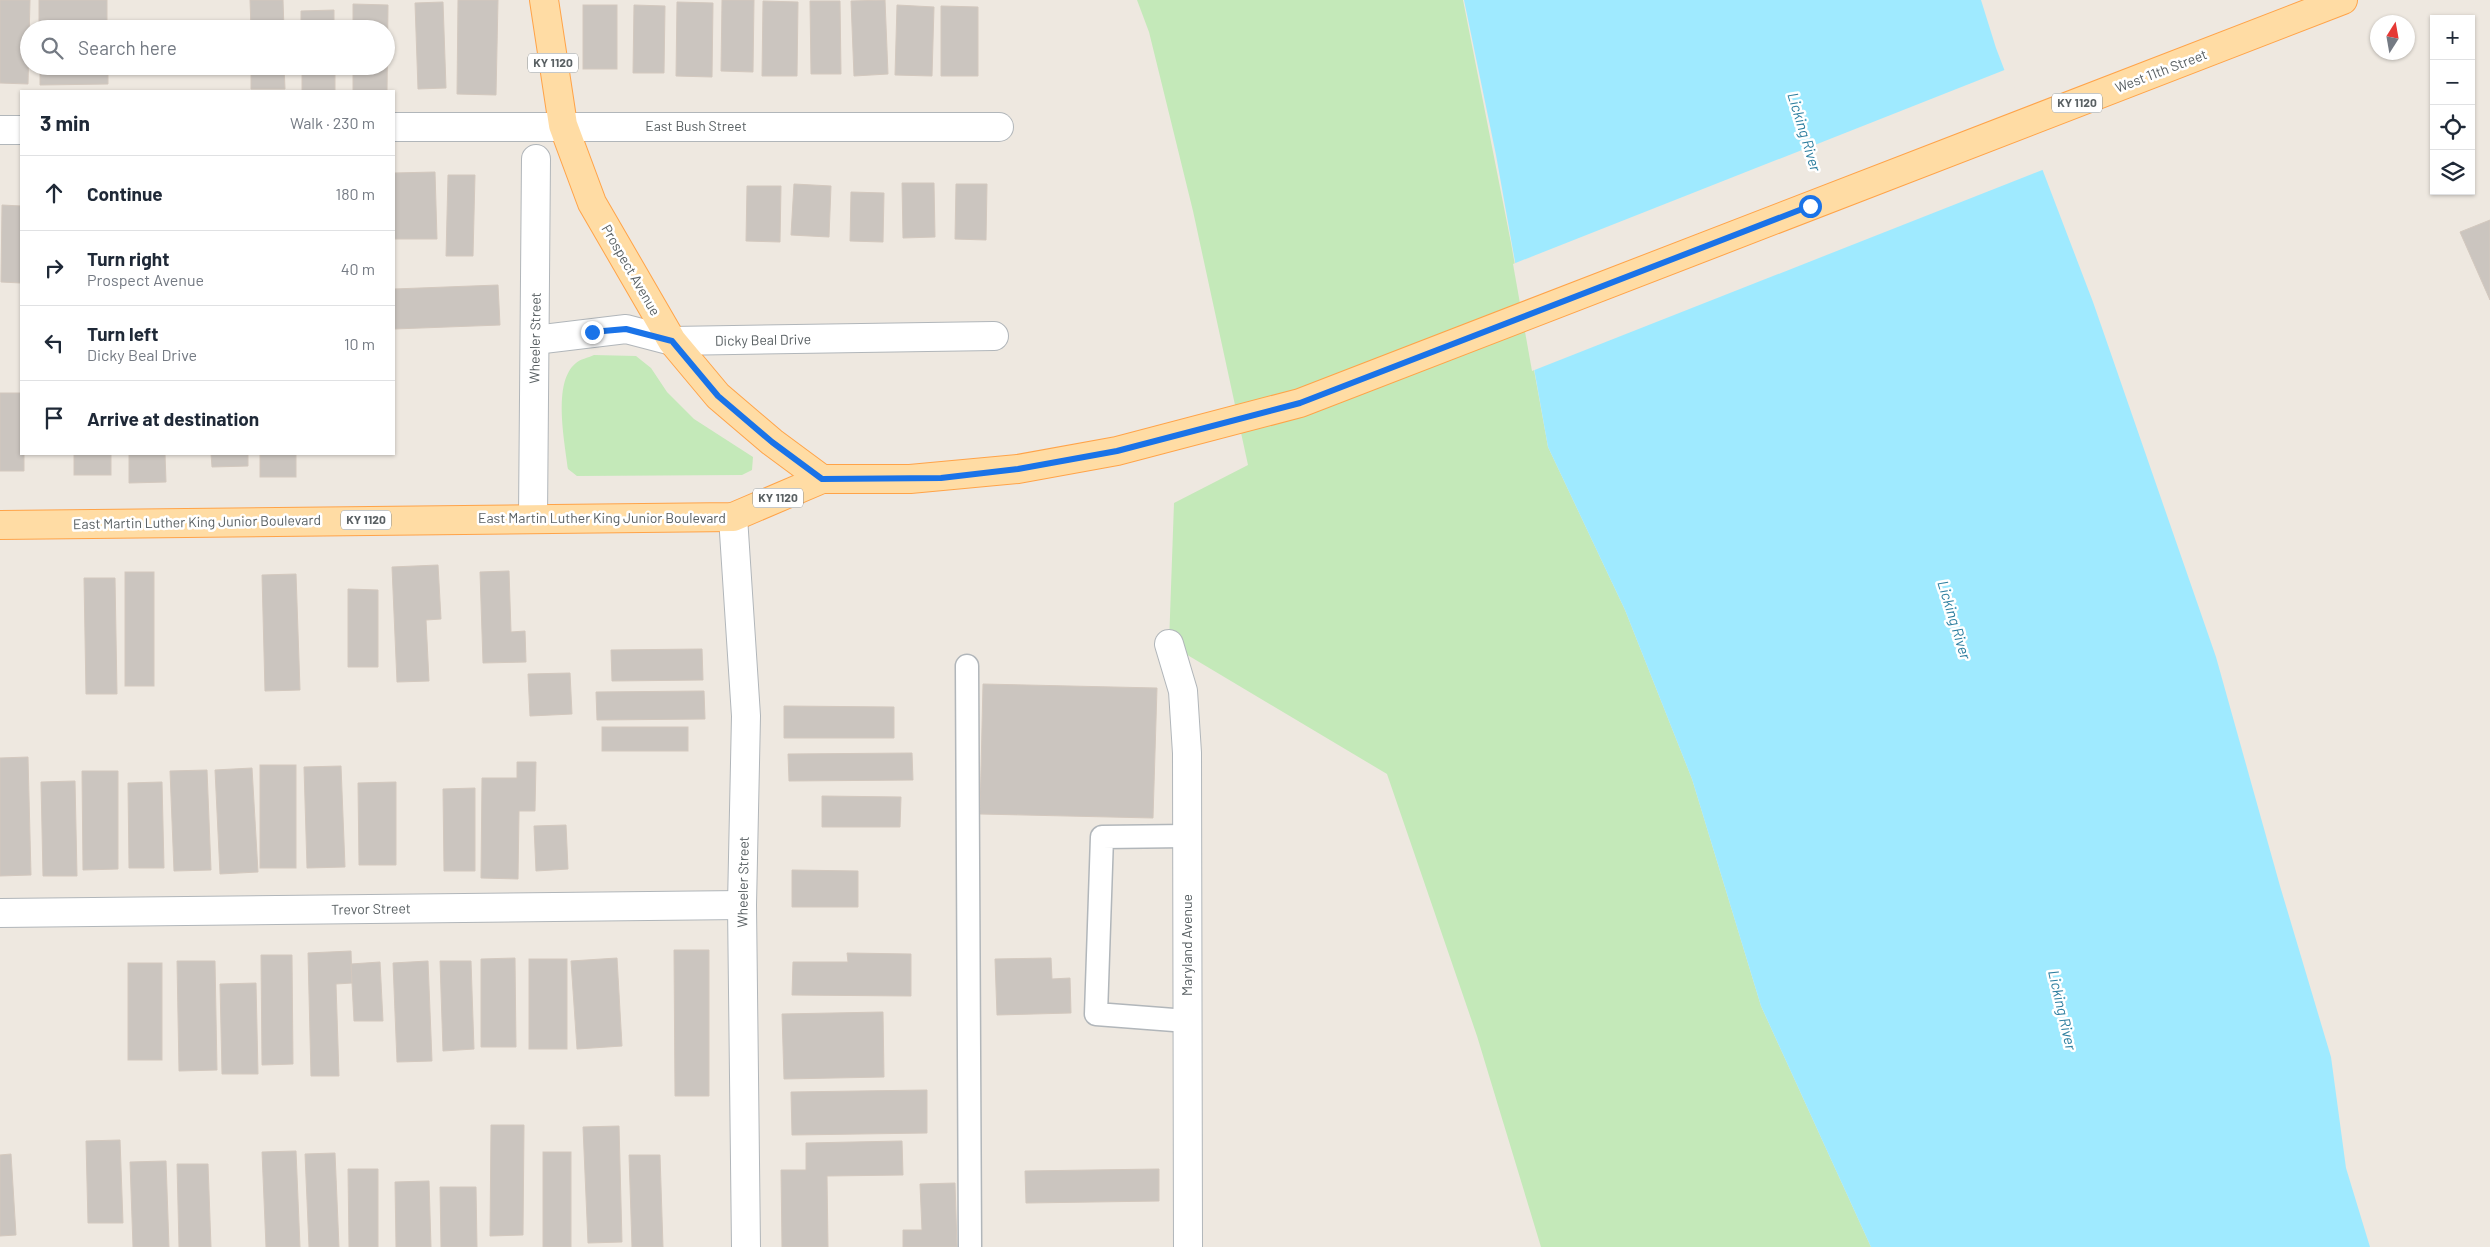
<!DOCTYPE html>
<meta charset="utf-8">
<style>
body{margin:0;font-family:Barlow,sans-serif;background:#f2f2f3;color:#1f2937}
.controls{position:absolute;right:15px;top:15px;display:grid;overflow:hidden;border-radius:0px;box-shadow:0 1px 4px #0004}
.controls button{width:45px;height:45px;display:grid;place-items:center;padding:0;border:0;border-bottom:1px solid #e0e1e3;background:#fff;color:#1f2937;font:25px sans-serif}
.compass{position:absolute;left:2370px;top:15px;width:45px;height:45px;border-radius:50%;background:#fff;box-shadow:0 1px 4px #0004;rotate:11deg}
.stop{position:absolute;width:15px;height:15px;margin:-11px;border:4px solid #1a73e8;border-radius:50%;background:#fff}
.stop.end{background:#1a73e8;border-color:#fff;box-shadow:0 1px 5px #0008}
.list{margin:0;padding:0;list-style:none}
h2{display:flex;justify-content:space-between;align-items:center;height:65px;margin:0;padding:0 20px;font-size:21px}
h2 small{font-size:16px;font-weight:400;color:#747a83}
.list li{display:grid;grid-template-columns:32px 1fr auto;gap:15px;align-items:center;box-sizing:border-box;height:75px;padding:0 20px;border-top:1px solid #e0e1e3}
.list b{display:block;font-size:19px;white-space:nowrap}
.list p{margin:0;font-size:16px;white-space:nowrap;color:#747a83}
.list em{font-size:16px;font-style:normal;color:#747a83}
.icon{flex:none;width:28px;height:28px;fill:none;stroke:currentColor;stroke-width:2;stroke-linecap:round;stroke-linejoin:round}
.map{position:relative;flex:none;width:2490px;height:1247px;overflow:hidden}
.search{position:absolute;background:#fff;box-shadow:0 1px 4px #0004;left:20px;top:20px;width:375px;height:55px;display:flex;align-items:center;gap:12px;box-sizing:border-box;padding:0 18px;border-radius:28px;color:#747a83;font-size:19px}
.panel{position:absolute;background:#fff;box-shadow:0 1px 4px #0004;left:20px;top:90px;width:375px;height:365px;border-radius:0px}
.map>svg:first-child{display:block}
.green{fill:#c4e9b9}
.water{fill:#9feaff}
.pier{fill:#eee8e0}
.building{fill:#cbc5bf;stroke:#d3c8be}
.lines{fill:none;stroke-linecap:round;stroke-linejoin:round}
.service-casing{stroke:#b1b6ba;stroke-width:25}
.minor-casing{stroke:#b1b6ba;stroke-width:30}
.primary-casing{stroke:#ffa348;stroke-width:30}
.service{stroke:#fff;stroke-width:22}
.minor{stroke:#fff;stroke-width:28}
.primary{stroke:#ffdca4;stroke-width:28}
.route{stroke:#1a73e8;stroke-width:6}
.labels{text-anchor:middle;stroke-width:5;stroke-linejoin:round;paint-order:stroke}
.shield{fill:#fff;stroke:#8b9092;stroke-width:1}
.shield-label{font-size:12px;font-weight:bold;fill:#596063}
.street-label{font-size:14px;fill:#596063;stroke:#fff}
.water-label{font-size:15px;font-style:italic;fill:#2d7e9f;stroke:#fff}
</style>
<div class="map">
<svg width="2490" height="1247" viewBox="0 0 2490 1247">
<rect width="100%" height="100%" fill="#eee8e0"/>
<!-- green -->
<g class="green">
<polygon points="1137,0 1463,0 1511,243 1548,447 1625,610 1692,779 1761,1006 1871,1247 1541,1247 1477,1036 1387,774 1169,644 1174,503 1248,465 1193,211 1149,32"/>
<path d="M594,355L636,356L651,368L667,392L694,419L753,457L752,470L742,475L577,476L568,469C565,442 552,382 576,363C580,359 588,358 594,355Z"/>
</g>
<!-- water -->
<polygon class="water" points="1464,0 1981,0 1996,48 2093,302 2216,657 2280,886 2331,1057 2346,1168 2370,1247 1871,1247 1761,1006 1692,779 1625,610 1548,447 1496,155"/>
<!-- pier -->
<polygon class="pier" points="2007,69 2045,169 1532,371 1513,264"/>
<!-- building -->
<g class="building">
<polygon points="0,0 30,0 28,84 0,83"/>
<rect x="39" y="0" width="68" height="29"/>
<polygon points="250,0 283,0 284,29 251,29"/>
<polygon points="458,0 498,0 496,95 457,94"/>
<polygon points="722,0 754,0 753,72 721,71"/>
<polygon points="885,0 888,74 854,76 851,1"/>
<polygon points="763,1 798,2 797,76 762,76"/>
<polygon points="810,1 840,1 841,74 811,74"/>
<polygon points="443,2 446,88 418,89 415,3"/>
<polygon points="677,2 713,3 712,77 676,76"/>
<polygon points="353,4 388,5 387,91 353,91 353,66 386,66 386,29 353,29"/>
<rect x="583" y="5" width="34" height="64"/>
<polygon points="634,5 665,6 664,73 633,73"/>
<polygon points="897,5 934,7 932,76 895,75"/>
<polygon points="941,6 978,7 978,76 941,76"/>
<polygon points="334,10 334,29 301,29 301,11"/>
<polygon points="40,66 108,66 108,84 40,85"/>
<polygon points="251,66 284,66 285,89 251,89"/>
<rect x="302" y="66" width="33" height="25"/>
<polygon points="435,172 437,239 394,239 394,173"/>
<polygon points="448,175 475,175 473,256 446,256"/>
<polygon points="902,183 934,183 935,237 903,238"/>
<polygon points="794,184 831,186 829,237 791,235"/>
<polygon points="956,184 987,184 986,240 955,239"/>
<polygon points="747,186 781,186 780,242 746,241"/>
<polygon points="851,192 884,193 883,242 850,241"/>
<polygon points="2,205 21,206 21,283 1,282"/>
<polygon points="2490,220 2490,300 2460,232"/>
<polygon points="498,285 500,325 394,329 394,289"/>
<polygon points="0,393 21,393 21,454 24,454 24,471 0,471"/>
<rect x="74" y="454" width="37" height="21"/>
<polygon points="129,454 165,454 166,482 129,483"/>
<polygon points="211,454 248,454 248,466 212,467"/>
<rect x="260" y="454" width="36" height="23"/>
<polygon points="438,565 441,619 426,620 429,681 397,682 392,567"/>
<polygon points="509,571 511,632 525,631 526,662 483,663 480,572"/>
<rect x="125" y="572" width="29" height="114"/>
<polygon points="296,574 300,690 265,691 262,575"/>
<polygon points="84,578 115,578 117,694 86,694"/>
<polygon points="348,589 378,590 378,667 348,667"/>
<polygon points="702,649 703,680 612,681 611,650"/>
<polygon points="570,673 572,714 530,716 528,674"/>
<polygon points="983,684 1157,688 1153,818 980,814"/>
<polygon points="704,691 705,719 597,720 596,692"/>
<polygon points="784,706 894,707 894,738 784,738"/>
<rect x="602" y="727" width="86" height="24"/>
<polygon points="912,753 913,780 789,781 788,754"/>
<polygon points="28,757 31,875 0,876 0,758"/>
<polygon points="517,762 536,762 535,811 519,811 518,879 481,878 482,778 517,778"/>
<rect x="260" y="765" width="36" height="103"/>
<polygon points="341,766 345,867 307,868 304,767"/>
<polygon points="252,768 258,872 220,874 215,770"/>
<polygon points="207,770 211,870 174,871 170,771"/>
<polygon points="82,771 118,771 118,869 83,870"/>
<polygon points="75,781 77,876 43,876 41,782"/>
<polygon points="162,782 164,868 129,868 128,783"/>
<polygon points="396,782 396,865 359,865 358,783"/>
<polygon points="475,788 475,871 444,871 443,789"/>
<polygon points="822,796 901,797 900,827 822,827"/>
<polygon points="566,825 568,869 536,871 534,826"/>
<polygon points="792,870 858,871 858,907 792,907"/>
<polygon points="674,950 709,950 709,1096 675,1096"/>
<polygon points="351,951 352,983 336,984 339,1076 311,1076 308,953"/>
<polygon points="847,953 911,954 911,996 792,995 793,962 848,962"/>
<polygon points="261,955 292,955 293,1064 262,1065"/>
<polygon points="515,958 516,1047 481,1047 481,959"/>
<polygon points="617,958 622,1046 577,1049 571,961"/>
<polygon points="1051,958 1052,979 1070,978 1071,1013 997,1015 995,959"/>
<rect x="529" y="959" width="38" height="90"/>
<polygon points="177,961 215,961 217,1070 179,1071"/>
<polygon points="428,961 432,1061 397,1062 393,963"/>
<polygon points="440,961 471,961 474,1049 443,1051"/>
<polygon points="380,962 383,1021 354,1021 351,964"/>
<rect x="128" y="963" width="34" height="97"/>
<polygon points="256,983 258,1074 222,1074 220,984"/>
<polygon points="883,1012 884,1077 784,1079 782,1014"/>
<polygon points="927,1090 927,1133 792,1135 791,1092"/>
<polygon points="491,1125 524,1125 523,1235 490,1236"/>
<polygon points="619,1126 622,1242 588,1243 583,1127"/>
<polygon points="120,1140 123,1223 88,1223 86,1141"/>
<polygon points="902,1141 903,1175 827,1176 828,1247 782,1247 781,1170 806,1170 806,1143"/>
<polygon points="296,1151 300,1247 266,1247 262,1152"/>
<rect x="543" y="1152" width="28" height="95"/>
<polygon points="335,1153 339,1247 309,1247 305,1154"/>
<polygon points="11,1154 16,1235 0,1236 0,1155"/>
<polygon points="629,1155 660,1155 663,1247 632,1247"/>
<polygon points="166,1161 169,1247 133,1247 130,1162"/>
<polygon points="177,1164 208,1164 211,1247 179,1247"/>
<polygon points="348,1169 378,1169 378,1247 349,1247"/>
<polygon points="1159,1169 1159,1201 1026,1203 1025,1171"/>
<polygon points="429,1181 431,1247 396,1247 395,1182"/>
<polygon points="955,1183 957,1247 903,1247 903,1230 922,1230 920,1184"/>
<polygon points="440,1187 476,1187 477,1247 441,1247"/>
</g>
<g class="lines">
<!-- service casing -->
<g class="service-casing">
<g id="service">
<polyline points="967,666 970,1247"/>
<polyline points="1187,836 1102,837 1096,1014 1187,1021"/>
</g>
</g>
<!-- minor casing -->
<g class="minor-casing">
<g id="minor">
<polyline points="394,127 999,127"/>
<polyline points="0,130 21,130"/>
<polyline points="535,340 626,329 672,341 994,336"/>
<polyline points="733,517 746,716 742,905 746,1247"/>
<polyline points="533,518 536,159"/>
<polyline points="1169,644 1183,691 1187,753 1188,1247"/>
<polyline points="0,913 742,905"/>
</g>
</g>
<!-- primary casing -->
<g class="primary-casing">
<g id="primary">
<polyline points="544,0 563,125 592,203 672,341 718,396 772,442 822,479"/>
<polyline points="0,525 733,517 822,479 910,479 1018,469 1117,451 1300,403 2343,0"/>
</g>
</g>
<!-- service -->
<use href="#service" class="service"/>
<!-- minor -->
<use href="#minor" class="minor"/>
<!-- primary -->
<use href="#primary" class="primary"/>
</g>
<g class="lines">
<!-- route -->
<polyline class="route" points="592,332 626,329 672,341 718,396 772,442 822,479 941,478 1018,469 1117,451 1300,403 1810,206"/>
</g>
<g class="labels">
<!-- shield labels -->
<g class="shield">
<rect x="528" y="53.5" width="50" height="19" rx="4"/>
<rect x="2052" y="93.5" width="50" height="19" rx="4"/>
<rect x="753" y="488.5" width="50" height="19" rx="4"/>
<rect x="341" y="510.5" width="50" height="19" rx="4"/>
</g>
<g class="shield-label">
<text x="553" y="67">KY 1120</text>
<text x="2077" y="107">KY 1120</text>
<text x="778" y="502">KY 1120</text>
<text x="366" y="524">KY 1120</text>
</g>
<!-- street labels -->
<g class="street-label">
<text transform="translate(2161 71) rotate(-21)" y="5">West 11th Street</text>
<text x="696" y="131">East Bush Street</text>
<text transform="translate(631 270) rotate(60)" y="5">Prospect Avenue</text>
<text transform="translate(535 338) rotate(-89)" y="5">Wheeler Street</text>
<text transform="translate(763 340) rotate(-1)" y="5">Dicky Beal Drive</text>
<text x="602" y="523">East Martin Luther King Junior Boulevard</text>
<text transform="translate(197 522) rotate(-1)" y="5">East Martin Luther King Junior Boulevard</text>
<text transform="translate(743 882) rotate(-89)" y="5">Wheeler Street</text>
<text transform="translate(371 909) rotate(-1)" y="5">Trevor Street</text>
<text transform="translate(1187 945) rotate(-90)" y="5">Maryland Avenue</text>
</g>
<!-- water labels -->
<g class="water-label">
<text transform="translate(1804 132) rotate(73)" y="5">Licking River</text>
<text transform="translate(1954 620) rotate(73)" y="5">Licking River</text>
<text transform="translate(2062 1010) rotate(77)" y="5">Licking River</text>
</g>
</g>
</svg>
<div class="controls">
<button>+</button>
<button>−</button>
<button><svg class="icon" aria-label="locate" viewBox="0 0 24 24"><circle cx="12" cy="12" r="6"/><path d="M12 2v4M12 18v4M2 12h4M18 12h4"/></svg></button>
<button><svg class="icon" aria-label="layers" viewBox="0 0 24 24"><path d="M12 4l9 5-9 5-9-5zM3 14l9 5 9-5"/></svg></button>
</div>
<svg class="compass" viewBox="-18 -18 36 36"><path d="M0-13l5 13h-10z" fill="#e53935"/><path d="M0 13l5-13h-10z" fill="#747a83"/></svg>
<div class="stop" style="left:1810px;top:206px"></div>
<div class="stop end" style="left:592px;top:332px"></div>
<div class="search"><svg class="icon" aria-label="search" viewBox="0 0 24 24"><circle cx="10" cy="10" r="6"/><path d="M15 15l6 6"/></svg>Search here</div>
<section class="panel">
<h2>3 min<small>Walk · 230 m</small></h2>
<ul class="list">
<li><svg class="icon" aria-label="ahead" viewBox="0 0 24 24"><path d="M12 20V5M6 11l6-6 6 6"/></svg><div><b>Continue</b></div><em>180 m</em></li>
<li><svg class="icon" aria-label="right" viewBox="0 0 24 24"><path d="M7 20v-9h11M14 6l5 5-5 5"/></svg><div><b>Turn right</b><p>Prospect Avenue</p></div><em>40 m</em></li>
<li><svg class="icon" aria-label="left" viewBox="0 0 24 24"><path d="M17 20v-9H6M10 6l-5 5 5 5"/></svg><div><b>Turn left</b><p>Dicky Beal Drive</p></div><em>10 m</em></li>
<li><svg class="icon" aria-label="arrive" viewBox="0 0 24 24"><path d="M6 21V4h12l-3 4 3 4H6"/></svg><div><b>Arrive at destination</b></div></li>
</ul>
</section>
</div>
